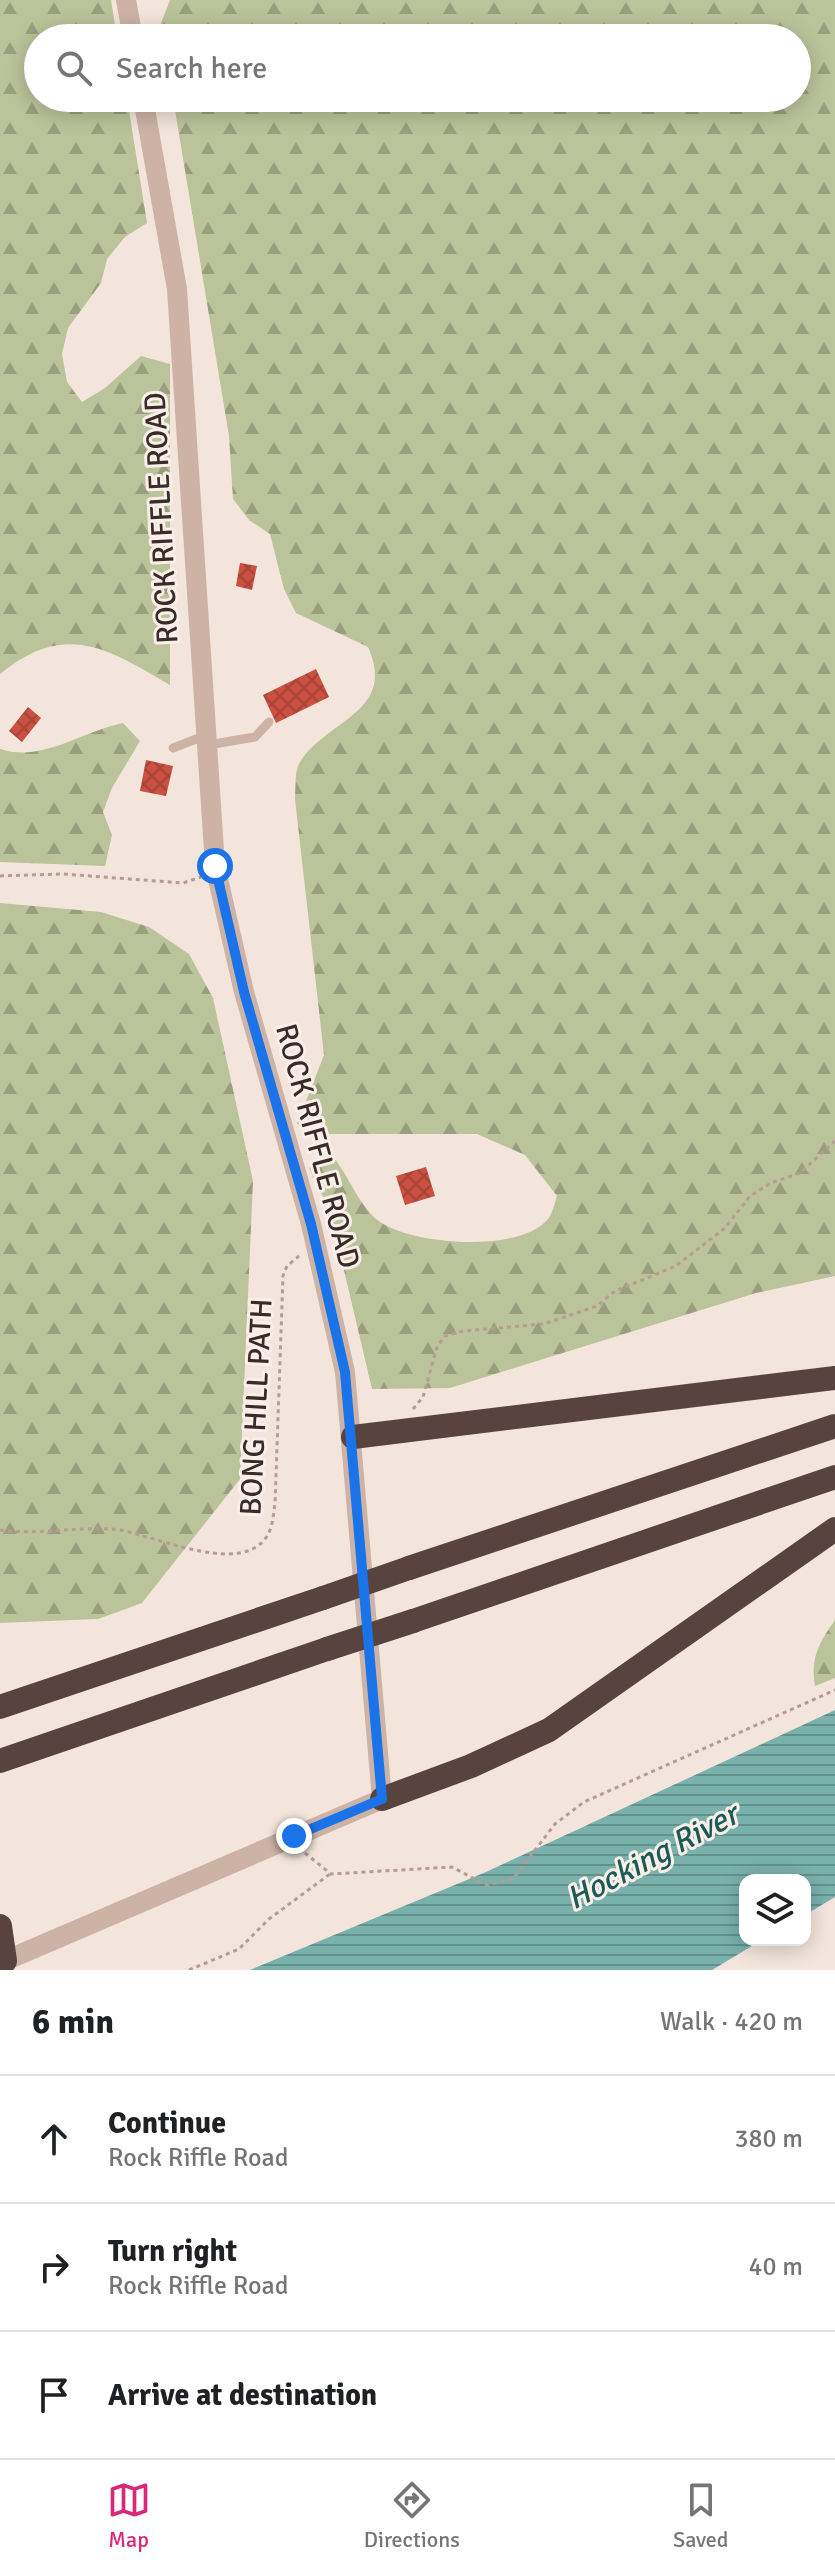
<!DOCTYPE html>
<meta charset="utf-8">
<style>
body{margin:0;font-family:Signika,sans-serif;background:#f6f6f6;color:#202124}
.controls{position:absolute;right:24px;bottom:24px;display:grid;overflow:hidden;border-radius:16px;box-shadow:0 4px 20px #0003}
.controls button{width:72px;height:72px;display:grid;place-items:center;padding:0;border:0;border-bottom:2px solid #e0e0e0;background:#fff;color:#202124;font:40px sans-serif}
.stop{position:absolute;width:24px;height:24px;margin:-18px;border:6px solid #1a73e8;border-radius:50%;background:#fff}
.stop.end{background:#1a73e8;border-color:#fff;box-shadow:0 2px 8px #0008}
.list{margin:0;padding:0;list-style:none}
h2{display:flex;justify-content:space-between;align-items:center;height:104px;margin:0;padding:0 32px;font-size:34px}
h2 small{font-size:26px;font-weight:400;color:#757577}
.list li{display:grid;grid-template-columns:52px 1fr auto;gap:24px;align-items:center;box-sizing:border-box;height:128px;padding:0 32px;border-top:2px solid #e0e0e0}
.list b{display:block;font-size:30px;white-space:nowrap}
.list p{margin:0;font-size:26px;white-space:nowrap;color:#757577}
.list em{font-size:26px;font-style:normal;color:#757577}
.icon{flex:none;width:44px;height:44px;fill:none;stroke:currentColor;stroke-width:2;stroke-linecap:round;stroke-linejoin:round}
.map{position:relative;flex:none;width:835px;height:1970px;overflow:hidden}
.search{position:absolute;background:#fff;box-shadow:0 4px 20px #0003;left:24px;right:24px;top:24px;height:88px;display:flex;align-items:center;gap:20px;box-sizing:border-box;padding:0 28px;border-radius:44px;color:#757577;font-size:30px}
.sheet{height:488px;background:#fff}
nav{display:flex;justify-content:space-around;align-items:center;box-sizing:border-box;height:112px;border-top:2px solid #e0e0e0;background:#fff;font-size:22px;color:#757577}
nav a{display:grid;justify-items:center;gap:4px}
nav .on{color:#db2777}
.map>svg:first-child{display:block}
.forest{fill:url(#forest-firs)}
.water{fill:url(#water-rules)}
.building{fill:url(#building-cross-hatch)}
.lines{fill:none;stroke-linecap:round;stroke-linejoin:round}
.path{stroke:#b89c91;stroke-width:3;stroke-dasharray:4 4;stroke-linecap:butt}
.service{stroke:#ccb3a6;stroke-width:9}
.tertiary{stroke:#ccb3a6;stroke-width:20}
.motorway{stroke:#59433e;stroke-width:24}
.motorway-bridge{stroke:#59433e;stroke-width:24}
.route{stroke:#1a73e8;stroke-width:10}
.labels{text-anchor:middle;stroke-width:6;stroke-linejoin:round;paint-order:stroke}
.street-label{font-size:30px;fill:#382b28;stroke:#faefe8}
.water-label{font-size:32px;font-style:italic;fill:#1b5b57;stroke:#faefe8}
</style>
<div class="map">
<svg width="835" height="1970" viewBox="0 0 835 1970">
<defs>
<pattern id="forest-firs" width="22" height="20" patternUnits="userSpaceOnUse" patternTransform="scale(2)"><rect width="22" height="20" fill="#bbc39a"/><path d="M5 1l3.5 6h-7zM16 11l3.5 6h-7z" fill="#999f7e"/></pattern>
<pattern id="water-rules" width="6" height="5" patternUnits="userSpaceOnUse" patternTransform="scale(2)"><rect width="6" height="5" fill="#79b1ac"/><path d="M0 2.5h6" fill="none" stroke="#64908c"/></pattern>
<pattern id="building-cross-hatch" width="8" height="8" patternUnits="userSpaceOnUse" patternTransform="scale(2)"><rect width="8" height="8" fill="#cb5041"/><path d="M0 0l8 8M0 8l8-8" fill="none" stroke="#a64336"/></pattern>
</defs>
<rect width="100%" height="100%" fill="#f3e5db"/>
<!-- forest -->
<g class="forest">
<path d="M0,0H111L117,38H38V98H127L147,223L125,237L107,259L101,283L68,328L62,354L67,382L82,402L105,388L141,356L170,364V685C108,649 66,620 0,674Z"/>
<path d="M170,0H835V1276L756,1293L450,1388L372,1389L330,1211L309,1168L330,1153C347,1172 357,1202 376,1219C407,1245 519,1254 548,1219C552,1214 555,1203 557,1196L525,1155L477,1134H320L297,1124L324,1055L295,799C296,788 294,771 300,762C328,719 397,712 368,647L296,613L284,589L270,534L249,520L233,499L229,436L173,98H797V38H163L161,23Z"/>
<path d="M123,723L140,741L112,788L103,812L112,835L105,866L0,862V749C42,763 82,731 123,723Z"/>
<polygon points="0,903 101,912 149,927 189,954 213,998 253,1181 240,1479 142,1603 98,1619 0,1623"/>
<path d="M835,1620V1678L815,1686C810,1658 819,1643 835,1620Z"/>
</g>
<!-- water -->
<polygon class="water" points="835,1710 835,1897 805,1915 805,1880 745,1880 745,1940 762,1940 712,1970 250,1970 486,1872"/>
<!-- building -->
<g class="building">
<polygon points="240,563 257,566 252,590 236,586"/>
<polygon points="316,669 329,697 276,723 263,695"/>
<polygon points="28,707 41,718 22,742 9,731"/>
<polygon points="146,760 173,766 166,796 140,791"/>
<polygon points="426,1167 435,1196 405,1205 396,1176"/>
</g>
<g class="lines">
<!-- path -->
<g class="path">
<polyline points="0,876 63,874 183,883 201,877"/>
<polyline points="413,1409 423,1397 437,1347 445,1336 463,1331 544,1324 597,1306 615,1291 676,1266 725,1228 750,1196 771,1183 800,1173 835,1141"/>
<path d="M0,1530C37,1535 74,1527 111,1529C147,1531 235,1577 265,1539C273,1529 273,1516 275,1504L283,1276L287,1266L299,1256"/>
<polyline points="305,1853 331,1874 452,1867 486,1885 513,1879 555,1824 584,1802 835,1690"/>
<polyline points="189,1970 239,1949 269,1919 330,1874"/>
</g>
<!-- service -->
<g class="service">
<polyline points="208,745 255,737 269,722"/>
<polyline points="173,748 204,736"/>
</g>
<!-- tertiary -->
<g class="tertiary">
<polyline points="126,0 133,38"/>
<polyline points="0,1963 382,1799 345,1372 311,1224 244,992 215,866 177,289 143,98"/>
</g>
<!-- motorway -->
<g class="motorway">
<polyline points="353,1437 835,1378"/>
<polyline points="409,1568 835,1426"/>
<polyline points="413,1621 835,1477"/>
<polyline points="0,1707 323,1598"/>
<polyline points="0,1761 327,1649"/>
<polyline points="382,1799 471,1766 549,1730 835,1529"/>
<polyline points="0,1926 5,1961"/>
</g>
<!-- motorway-bridge -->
<g class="motorway-bridge">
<polyline points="323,1598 409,1568"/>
<polyline points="327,1649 413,1621"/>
</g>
</g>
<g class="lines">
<!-- route -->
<polyline class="route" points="215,866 244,992 311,1224 345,1372 382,1799 294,1836"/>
</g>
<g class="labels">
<!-- street labels -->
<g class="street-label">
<text transform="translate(161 518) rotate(-93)" y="10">ROCK RIFFLE ROAD</text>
<text transform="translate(318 1146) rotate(75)" y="10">ROCK RIFFLE ROAD</text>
<text transform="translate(256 1407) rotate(-87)" y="10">BONG HILL PATH</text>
</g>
<!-- water labels -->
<g class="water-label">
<text transform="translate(652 1856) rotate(-28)" y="11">Hocking River</text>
</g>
</g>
</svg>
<div class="controls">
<button><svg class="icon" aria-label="layers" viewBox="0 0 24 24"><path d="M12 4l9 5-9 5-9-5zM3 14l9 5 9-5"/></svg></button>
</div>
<div class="stop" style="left:215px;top:866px"></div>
<div class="stop end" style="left:294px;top:1836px"></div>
<div class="search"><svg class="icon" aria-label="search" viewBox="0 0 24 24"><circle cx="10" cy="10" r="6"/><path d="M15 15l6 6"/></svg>Search here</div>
</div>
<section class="sheet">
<h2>6 min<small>Walk · 420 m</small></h2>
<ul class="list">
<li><svg class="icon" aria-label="ahead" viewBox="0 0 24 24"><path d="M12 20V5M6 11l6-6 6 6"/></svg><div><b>Continue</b><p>Rock Riffle Road</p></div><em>380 m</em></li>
<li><svg class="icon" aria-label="right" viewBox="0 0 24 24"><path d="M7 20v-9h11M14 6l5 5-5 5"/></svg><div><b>Turn right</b><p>Rock Riffle Road</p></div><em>40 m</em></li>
<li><svg class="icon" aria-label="arrive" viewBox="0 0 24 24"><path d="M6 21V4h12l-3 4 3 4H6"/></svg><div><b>Arrive at destination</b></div></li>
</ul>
</section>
<nav>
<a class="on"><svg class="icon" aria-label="map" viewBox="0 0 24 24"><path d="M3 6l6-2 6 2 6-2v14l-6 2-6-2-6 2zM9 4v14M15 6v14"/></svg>Map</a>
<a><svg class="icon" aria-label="directions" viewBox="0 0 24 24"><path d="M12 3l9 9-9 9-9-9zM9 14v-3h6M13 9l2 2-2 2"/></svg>Directions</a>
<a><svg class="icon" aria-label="saved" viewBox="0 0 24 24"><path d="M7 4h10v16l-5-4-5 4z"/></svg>Saved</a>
</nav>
